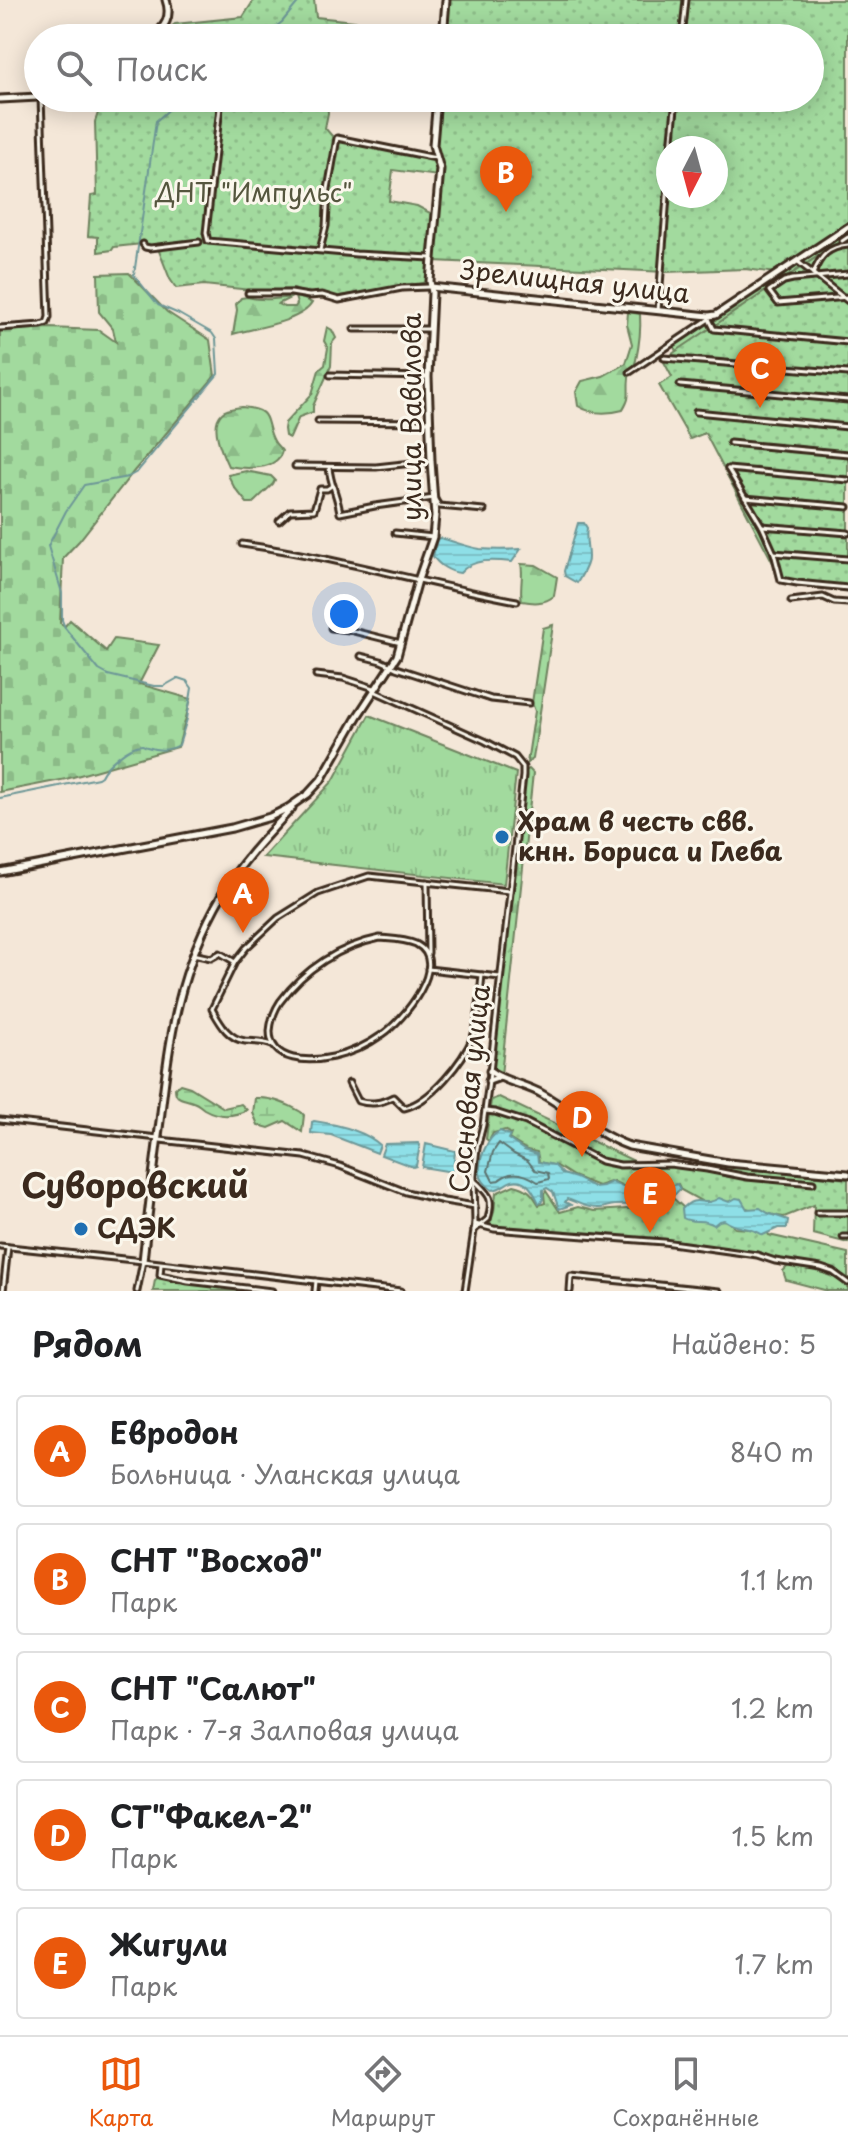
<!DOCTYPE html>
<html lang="ru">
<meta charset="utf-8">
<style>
body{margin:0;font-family:"Playpen Sans",sans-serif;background:#f6f6f6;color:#202124}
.compass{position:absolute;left:656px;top:136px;width:72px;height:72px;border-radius:50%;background:#fff;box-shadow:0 4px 20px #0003;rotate:186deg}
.you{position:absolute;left:344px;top:614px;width:28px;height:28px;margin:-20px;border:6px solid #fff;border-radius:50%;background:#1a73e8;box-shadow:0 0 0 12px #1a73e833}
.badge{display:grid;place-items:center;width:52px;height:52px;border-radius:50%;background:#ea580c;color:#fff;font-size:26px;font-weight:700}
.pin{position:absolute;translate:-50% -66px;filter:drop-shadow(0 2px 4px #0008)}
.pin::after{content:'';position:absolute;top:42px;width:28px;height:24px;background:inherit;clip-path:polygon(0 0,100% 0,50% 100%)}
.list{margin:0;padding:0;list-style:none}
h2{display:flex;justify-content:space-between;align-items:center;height:104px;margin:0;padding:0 32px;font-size:34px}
h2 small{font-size:26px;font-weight:400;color:#757577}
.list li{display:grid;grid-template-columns:52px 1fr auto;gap:24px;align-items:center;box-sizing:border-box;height:112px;margin:0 16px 16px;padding:0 16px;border:2px solid #e0e0e0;border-radius:8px}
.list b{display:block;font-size:30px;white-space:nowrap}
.list p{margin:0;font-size:26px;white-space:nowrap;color:#757577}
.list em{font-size:26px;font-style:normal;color:#757577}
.icon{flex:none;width:44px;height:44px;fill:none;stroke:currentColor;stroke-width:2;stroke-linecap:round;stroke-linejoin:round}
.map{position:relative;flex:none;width:848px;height:1291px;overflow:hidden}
.search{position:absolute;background:#fff;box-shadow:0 4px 20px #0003;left:24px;right:24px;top:24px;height:88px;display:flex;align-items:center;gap:20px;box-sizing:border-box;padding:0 28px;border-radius:44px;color:#757577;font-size:30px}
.sheet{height:744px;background:#fff}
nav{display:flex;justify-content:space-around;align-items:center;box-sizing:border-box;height:112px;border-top:2px solid #e0e0e0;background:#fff;font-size:22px;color:#757577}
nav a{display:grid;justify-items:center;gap:4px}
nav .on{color:#ea580c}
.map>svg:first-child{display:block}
.grass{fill:url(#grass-tufts);stroke:#6e825e;stroke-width:2}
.forest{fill:url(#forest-firs);stroke:#6e825e;stroke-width:2}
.wetland{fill:url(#wetland-marsh);stroke:#6e825e;stroke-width:2}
.cemetery{fill:url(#cemetery-stones);stroke:#6e825e;stroke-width:2}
.garden{fill:url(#garden-dots);stroke:#6e825e;stroke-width:2;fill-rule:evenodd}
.water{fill:url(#water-rules);stroke:#6d9797;stroke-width:2}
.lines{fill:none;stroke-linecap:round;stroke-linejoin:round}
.shore{stroke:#5c726e;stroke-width:2}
.stream{stroke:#6d9797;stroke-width:2}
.street-casing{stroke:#3b2a1e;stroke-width:9}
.secondary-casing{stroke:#3b2a1e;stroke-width:11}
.street{stroke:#fbf7ec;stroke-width:3}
.secondary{stroke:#fbf7ec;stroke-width:5}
.poi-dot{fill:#1f6fb2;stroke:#fbf7ec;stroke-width:3}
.labels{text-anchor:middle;stroke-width:6;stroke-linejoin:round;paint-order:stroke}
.park-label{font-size:26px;fill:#55563e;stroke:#fbf7ec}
.street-label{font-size:26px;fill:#3b2a1e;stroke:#fbf7ec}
.poi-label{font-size:26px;font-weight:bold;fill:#3b2a1e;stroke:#fbf7ec;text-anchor:start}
.district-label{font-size:34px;font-weight:bold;fill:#3b2a1e;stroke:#fbf7ec}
</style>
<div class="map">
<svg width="848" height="1291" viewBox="0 0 848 1291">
<defs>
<pattern id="grass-tufts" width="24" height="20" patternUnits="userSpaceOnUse" patternTransform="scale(2)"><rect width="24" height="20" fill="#a2da9e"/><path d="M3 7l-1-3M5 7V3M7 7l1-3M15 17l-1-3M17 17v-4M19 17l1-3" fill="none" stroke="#8cbb88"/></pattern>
<pattern id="forest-firs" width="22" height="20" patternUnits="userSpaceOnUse" patternTransform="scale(2)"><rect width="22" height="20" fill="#a2da9e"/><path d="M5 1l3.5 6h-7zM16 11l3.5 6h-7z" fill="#8cbb88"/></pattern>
<pattern id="wetland-marsh" width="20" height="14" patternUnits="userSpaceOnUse" patternTransform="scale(2)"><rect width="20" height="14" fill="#a2da9e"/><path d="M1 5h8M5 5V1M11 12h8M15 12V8" fill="none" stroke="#8cbb88"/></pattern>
<pattern id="cemetery-stones" width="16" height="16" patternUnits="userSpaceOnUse" patternTransform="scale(2)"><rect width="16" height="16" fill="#a2da9e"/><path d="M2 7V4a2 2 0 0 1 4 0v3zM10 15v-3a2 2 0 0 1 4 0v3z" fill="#8cbb88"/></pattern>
<pattern id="garden-dots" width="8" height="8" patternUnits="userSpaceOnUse" patternTransform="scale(2)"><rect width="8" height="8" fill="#a2da9e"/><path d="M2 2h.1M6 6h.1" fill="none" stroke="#8cbb88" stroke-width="1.8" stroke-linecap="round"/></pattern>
<pattern id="water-rules" width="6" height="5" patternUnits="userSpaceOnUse" patternTransform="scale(2)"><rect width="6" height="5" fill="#8edfe7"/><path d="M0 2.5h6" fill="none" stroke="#7bc0c6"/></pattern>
</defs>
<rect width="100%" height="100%" fill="#f4e7d8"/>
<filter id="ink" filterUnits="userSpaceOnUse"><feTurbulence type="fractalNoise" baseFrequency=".0125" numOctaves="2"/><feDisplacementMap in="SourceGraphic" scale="16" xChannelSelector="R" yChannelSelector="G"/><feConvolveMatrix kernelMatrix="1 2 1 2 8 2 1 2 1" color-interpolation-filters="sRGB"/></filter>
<g filter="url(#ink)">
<!-- grass -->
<g class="grass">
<polygon points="369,715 516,773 504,884 263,857 333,781"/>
<path d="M788,1266C811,1268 829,1273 848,1286V1291H828L786,1280L783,1271Z"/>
</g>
<!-- forest -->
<g class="forest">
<polygon points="848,228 848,236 676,352 674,346"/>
<path d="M247,297C263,301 275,299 292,297L278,304L284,307H295L297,304L295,297H300L312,303C301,322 254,328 233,334L237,310L236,304L241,298Z"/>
<path d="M628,312L640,314C641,329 639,346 636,360C635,367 629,371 629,378C627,394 632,395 623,410C608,414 591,414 578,406L576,392L582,381L603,376L626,363L632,344L627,325Z"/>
<polygon points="327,327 332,330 336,338 332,343 331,366 313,406 313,412 299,417 290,438 285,436 284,429 285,423 312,394 319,370 325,365 328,348 324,341"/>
<path d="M242,407C274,410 263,420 274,441C276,445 280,448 282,451C277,471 245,469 228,466C222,453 209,425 222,413C227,408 236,408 242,407Z"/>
<polygon points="246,471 271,476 275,480 273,484 253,503 247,503 234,487 228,475"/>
<path d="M521,564L536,565L557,577L554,596C544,604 533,603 522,601C519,588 524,577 521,564Z"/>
<polygon points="553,625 533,759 527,763 535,711 532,703 543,628"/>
<polygon points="529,769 533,773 501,1075 492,1072 524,772"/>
</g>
<!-- wetland -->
<g class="wetland">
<path d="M180,1084L190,1087L224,1108L241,1104L247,1110C233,1117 218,1117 204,1109C198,1105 199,1104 193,1102C183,1098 175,1100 175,1088Z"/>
<path d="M255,1098C271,1097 288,1104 301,1112L304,1115L302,1132L285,1121L269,1128L258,1125L253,1113Z"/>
</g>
<!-- cemetery -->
<polygon class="cemetery" points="129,273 167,312 210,340 215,376 134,471 79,541 63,558 60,623 65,626 70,620 106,651 114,639 159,645 139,684 191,699 178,747 66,779 0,792 0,331 49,328 99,330 116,342 113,329 99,312 98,274"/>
<!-- garden -->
<g class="garden">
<polygon points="254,0 314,0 316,17 355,21 347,33 346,38 156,38 175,24 243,17"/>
<path d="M448,0H848V226L776,273L745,269L666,272L434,261L441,162L435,142L438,98H810V38H443ZM668,148H716V196H668Z"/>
<polygon points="103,98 327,98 328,113 325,128 332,136 436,155 440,163 438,176 393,170 389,201 417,206 434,215 429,282 334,297 326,294 306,294 294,289 260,291 204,285 176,288 170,279 157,246 145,246 142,244 114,247 112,250 98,252 98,237 88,236 91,196 97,195 95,122"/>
<polygon points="848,236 848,589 782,580 705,433 690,439 659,385 672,377 663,360"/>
<polygon points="499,1097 638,1163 666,1162 719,1166 848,1179 848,1243 813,1234 814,1205 784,1217 778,1216 742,1207 740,1199 710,1206 681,1190 678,1184 654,1189 642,1186 625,1187 613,1181 598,1186 573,1176 557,1166 539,1162 537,1152 527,1150 509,1139 511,1134 505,1130 493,1133 489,1141 486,1139 491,1100"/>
<path d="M514,1185C528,1188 532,1193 539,1205L545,1203L544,1194L546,1191L560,1212L578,1207L594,1211L644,1208L661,1205L673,1198L696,1219L728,1220L735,1228L766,1230L769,1235L848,1253V1285L833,1274L820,1270L774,1262L755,1256L663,1243L489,1227L494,1212L496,1193Z"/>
<polygon points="160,1276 259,1291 153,1291 155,1280"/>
</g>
<!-- water -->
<g class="water">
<path d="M578,523H584L587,528C585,539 588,547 588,557C589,565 581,576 577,583L565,576L564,571Z"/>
<path d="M440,538C453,541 467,547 480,549C495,550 506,550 521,549L512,562C494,560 473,558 460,573C450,572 438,565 433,556L437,539Z"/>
<path d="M314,1121C335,1124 365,1131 380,1145L377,1153L331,1135L311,1133L312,1122Z"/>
<path d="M500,1131L510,1135L508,1139L524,1150L537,1154L538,1162L554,1165L563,1174L576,1178L594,1187L603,1186L611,1182L625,1188L637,1187L654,1190L677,1184L680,1189C664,1209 638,1204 615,1205C608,1205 604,1209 597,1208C585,1208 577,1202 567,1199L565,1202L571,1205L559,1209L553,1192L547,1188L543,1190V1199L541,1203H539C534,1193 527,1177 512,1181C505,1183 502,1189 492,1190C487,1186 481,1181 480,1174C478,1160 487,1137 500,1131Z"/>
<polygon points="418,1143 420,1145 416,1166 413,1167 381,1155 385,1144"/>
<polygon points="426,1144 455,1151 453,1172 422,1167"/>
<path d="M719,1198L729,1202L736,1198L741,1199L747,1209L760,1208L768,1213L788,1220L787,1228H778L763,1235C749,1225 739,1231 724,1220L719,1221L714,1225C703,1218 693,1224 683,1218L682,1209C698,1192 702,1209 719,1198Z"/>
</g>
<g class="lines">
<!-- shore -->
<path class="shore" d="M499,1143L514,1154L528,1161L535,1170L548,1173L549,1179L538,1182C529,1176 517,1170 505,1176C494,1182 505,1179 493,1181L488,1171L493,1152Z"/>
<!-- stream -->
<g class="stream">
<polyline points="262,38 282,22 300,0"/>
<path d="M0,798L98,778L101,776C106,765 129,745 142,745C144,745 145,747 147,747C159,751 169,751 179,745L187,719L192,688L187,681L178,678L164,686H154L108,675L99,670L65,628L62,620V593L48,546L66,511L84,485L128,477L137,472L218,374L216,339L212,333L179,314L158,305L134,275L156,121L182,98"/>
</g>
<!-- street casing -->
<g class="street-casing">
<g id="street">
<polyline points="682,38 686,0"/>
<polyline points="221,98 206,233 208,241 356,254 431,258"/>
<polyline points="671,148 676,98"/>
<polyline points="842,241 848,237"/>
<polyline points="143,244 145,247 150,248 199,242"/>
<polyline points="320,250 326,226 328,189 337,138 436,158"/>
<polyline points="797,261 848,301"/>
<path d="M813,274C820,256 828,247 848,245"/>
<polyline points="848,274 793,279 784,281 769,291 778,303 848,297"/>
<polyline points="248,293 291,293 309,296 322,295 339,300 402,288 429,287"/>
<polyline points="658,311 668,184"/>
<polyline points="709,319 714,329 848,342"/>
<polyline points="0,328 41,325 47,323 49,317 41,98"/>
<polyline points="354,329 430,329"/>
<polyline points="664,358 848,373"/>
<polyline points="630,372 709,319"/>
<polyline points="330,375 428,377"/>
<polyline points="680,385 848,400"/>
<polyline points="696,412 848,427"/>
<polyline points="318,421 429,422"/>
<polyline points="730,443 848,454"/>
<polyline points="295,466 376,467 431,461"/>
<path d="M329,467C330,483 338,497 340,513L375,506L434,498L439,506L484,510"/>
<polyline points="728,469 762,526 774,553 781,580 797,583 848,588"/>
<polyline points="728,469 848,480"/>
<polyline points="745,498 848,507"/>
<polyline points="279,521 290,511 314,510 320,489 327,489 333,485"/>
<polyline points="762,526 848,533"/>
<polyline points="395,533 433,537"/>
<path d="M242,544C335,557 425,584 517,601"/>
<polyline points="774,553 848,559"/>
<polyline points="791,601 823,597 834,602 848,603"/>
<polyline points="331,628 349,630 401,643"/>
<polyline points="361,656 381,661 396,668 491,699 529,703"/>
<polyline points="316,675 343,678 374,688"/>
<polyline points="374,691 485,741 515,757 523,767 523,776 489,1081 483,1125 477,1148 474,1176 475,1224 465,1291"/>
<polyline points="427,882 428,953"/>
<path d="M380,938C392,939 405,939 416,944C452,963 402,1021 383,1034C369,1044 351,1053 333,1057C310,1062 270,1063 270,1031C271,1020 274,1011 280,1002C304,969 340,946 380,938Z"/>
<polyline points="193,954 211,958 220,953 235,962"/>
<polyline points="428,969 500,977"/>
<path d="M272,1045C262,1041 256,1042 245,1041C228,1039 220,1023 212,1009L235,962L246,948L278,918L318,893L369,876L509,891"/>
<path d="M349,1083L358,1101C372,1105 381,1103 393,1097L404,1108C431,1102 463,1061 473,1037C479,1021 480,993 482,975"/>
<polyline points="485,1111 495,1112 526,1122 601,1161 620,1165 670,1164 707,1169 747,1177 813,1183"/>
<polyline points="0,1120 158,1138"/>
<polyline points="160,1140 304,1156 340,1166 406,1192 444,1201 475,1206"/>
<polyline points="817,1213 848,1213"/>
<polyline points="475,1224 494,1229 664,1242 757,1255 775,1261 821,1268 833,1272 848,1283"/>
<path d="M474,1230L488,1219C494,1197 489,1195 474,1180"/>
<polyline points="843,1237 848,1237"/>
<polyline points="0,1246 143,1261 401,1291"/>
<polyline points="161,1264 160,1275 188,1281 272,1291"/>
<polyline points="3,1291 8,1247"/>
<polyline points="137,1291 143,1261"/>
<polyline points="315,1291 316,1281"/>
<polyline points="570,1291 571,1276 719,1291"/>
</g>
</g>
<!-- secondary casing -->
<g class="secondary-casing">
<g id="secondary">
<path d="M152,38C165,27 172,17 166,0"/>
<polyline points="443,38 446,0"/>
<polyline points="0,99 38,97"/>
<polyline points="431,287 709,316 716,315 848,227"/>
<polyline points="0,872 232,828 270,817 288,808 308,794 321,780 357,717 397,656 418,580 433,537 435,516 431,461 428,377 432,293 430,281 440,169 433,145 437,98"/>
<path d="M490,1071C502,1081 527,1085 542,1094C572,1111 596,1134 629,1146L728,1163L848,1174"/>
<polyline points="489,1081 500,1077"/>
<path d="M143,1261C148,1214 154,1167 160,1121C170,1035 178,970 223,893C241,862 267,835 292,808"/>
</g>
</g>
<!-- street -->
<use href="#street" class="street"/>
<!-- secondary -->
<use href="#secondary" class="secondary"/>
</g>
</g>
<!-- markers -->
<g class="poi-dot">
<circle cx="502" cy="837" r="8"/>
<circle cx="81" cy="1229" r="8"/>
</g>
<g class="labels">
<!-- park labels -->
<g class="park-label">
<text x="254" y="202">ДНТ "Импульс"</text>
</g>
<!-- street labels -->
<g class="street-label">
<text transform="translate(575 282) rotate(6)" y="9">Зрелищная улица</text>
<text transform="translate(412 417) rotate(-90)" y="9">улица Вавилова</text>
<text transform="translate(470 1089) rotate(-84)" y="9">Сосновая улица</text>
</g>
<!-- poi labels -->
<g class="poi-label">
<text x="518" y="831">Храм в честь свв.<tspan x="518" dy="30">кнн. Бориса и Глеба</tspan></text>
<text x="97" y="1238">СДЭК</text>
</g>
<!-- district labels -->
<g class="district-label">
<text x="135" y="1198">Суворовский</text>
</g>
</g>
</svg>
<svg class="compass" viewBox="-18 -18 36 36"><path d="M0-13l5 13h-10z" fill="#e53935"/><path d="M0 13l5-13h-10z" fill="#757577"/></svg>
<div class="you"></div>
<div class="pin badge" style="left:243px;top:933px">A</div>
<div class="pin badge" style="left:506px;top:212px">B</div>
<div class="pin badge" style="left:760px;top:408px">C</div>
<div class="pin badge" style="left:582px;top:1157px">D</div>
<div class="pin badge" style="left:650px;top:1233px">E</div>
<div class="search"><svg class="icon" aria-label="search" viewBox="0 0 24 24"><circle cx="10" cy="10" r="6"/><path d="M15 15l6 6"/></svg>Поиск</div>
</div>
<section class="sheet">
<h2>Рядом<small>Найдено: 5</small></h2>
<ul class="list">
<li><span class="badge">A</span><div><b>Евродон</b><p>Больница · Уланская улица</p></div><em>840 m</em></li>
<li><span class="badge">B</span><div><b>СНТ &quot;Восход&quot;</b><p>Парк</p></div><em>1.1 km</em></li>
<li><span class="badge">C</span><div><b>СНТ &quot;Салют&quot;</b><p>Парк · 7-я Залповая улица</p></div><em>1.2 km</em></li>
<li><span class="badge">D</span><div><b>СТ&quot;Факел-2&quot;</b><p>Парк</p></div><em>1.5 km</em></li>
<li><span class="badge">E</span><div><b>Жигули</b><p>Парк</p></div><em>1.7 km</em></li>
</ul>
</section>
<nav>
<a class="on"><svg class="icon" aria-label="map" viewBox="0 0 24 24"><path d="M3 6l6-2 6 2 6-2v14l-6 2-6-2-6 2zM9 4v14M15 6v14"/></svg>Карта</a>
<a><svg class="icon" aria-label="directions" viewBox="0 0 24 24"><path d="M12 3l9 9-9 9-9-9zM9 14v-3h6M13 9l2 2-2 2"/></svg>Маршрут</a>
<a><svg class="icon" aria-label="saved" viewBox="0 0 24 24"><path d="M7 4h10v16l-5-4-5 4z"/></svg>Сохранённые</a>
</nav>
